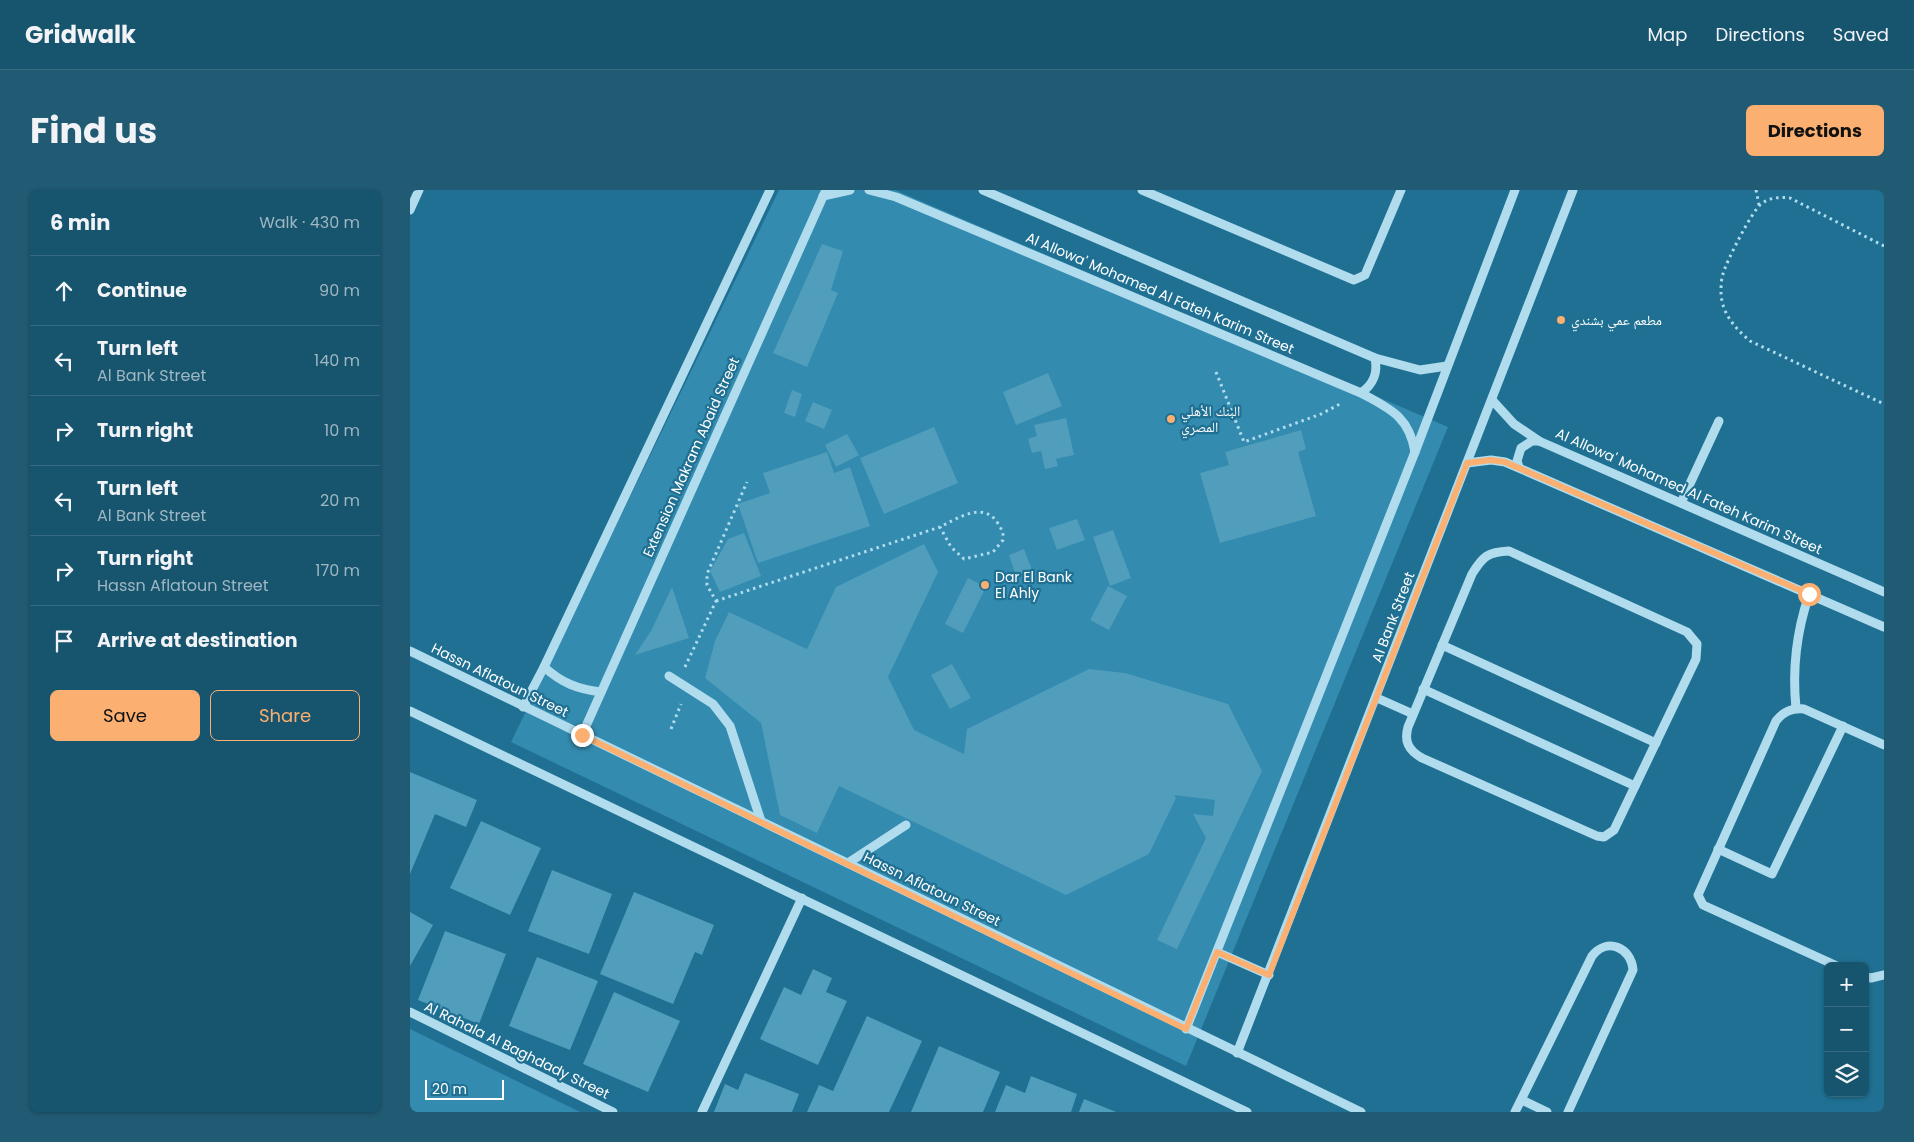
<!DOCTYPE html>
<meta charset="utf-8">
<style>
body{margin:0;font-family:Poppins,"Noto Naskh Arabic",sans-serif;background:#205a73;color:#f1f3f6}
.controls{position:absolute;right:15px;bottom:15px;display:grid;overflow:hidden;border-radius:8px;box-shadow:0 1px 4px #0004}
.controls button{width:45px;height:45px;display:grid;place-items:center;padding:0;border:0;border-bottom:1px solid #366a81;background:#17546e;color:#f1f3f6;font:25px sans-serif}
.scale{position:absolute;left:15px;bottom:12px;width:79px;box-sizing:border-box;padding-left:5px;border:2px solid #fff;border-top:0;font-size:14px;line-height:18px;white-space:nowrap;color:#fff;-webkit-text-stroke:4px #1f7092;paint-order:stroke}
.stop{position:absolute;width:15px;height:15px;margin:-11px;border:4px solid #fbaf71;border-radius:50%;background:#fff}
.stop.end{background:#fbaf71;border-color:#fff;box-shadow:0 1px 5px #0008}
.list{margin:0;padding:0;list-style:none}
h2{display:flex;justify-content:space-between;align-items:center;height:65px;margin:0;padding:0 20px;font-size:21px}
h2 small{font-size:16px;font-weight:400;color:#9eb7c2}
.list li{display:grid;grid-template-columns:32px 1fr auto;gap:15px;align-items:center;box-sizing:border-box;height:70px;padding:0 20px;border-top:1px solid #366a81}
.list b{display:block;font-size:19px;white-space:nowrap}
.list p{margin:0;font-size:16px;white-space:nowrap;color:#9eb7c2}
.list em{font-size:16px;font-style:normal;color:#9eb7c2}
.actions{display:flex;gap:10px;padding:15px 20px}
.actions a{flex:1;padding:11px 0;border:1px solid #fbaf71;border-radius:8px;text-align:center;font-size:18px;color:#fbaf71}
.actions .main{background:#fbaf71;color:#111}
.icon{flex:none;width:28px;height:28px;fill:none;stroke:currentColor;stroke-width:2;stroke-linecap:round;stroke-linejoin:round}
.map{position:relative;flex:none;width:1474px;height:922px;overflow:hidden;border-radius:8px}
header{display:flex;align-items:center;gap:30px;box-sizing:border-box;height:70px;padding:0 25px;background:#17546e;border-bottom:1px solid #366a81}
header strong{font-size:24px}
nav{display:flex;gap:28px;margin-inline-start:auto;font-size:18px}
.intro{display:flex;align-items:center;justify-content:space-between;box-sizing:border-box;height:120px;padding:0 30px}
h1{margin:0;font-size:35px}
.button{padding:12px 22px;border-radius:8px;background:#fbaf71;color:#111;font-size:18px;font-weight:700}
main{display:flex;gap:30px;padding:0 30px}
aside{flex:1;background:#17546e;border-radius:8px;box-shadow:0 1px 4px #0004}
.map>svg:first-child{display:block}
.green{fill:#338baf}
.building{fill:#509dbc}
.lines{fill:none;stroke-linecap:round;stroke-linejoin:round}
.path{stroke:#b0dcee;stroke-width:3;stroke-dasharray:2.5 4;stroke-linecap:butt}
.minor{stroke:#b0dcee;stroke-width:9}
.route{stroke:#fbaf71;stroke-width:6}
.poi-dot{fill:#fbaf71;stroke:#1f7092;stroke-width:2}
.labels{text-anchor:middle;stroke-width:4.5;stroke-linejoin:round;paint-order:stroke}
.street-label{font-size:14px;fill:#fff;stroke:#1f7092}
.poi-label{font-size:14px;fill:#fff;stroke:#1f7092;text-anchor:start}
</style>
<header>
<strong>Gridwalk</strong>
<nav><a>Map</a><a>Directions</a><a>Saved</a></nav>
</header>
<div class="intro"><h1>Find us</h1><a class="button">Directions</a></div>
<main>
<aside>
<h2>6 min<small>Walk · 430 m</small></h2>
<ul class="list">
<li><svg class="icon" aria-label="ahead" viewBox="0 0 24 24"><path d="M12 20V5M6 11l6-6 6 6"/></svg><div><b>Continue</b></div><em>90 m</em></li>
<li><svg class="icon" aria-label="left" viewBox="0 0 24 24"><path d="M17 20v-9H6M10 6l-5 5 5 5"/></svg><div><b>Turn left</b><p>Al Bank Street</p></div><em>140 m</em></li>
<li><svg class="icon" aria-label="right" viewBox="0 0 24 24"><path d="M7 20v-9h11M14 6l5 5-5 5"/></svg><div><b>Turn right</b></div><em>10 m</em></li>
<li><svg class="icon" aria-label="left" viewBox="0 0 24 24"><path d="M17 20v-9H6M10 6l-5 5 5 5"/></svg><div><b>Turn left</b><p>Al Bank Street</p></div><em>20 m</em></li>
<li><svg class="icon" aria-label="right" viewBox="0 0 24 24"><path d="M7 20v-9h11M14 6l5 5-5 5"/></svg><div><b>Turn right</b><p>Hassn Aflatoun Street</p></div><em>170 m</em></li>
<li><svg class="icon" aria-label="arrive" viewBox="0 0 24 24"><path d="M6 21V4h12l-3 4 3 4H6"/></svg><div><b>Arrive at destination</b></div></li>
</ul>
<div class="actions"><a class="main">Save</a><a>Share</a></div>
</aside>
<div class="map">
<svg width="1474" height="922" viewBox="0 0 1474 922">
<rect width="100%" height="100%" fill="#1f7092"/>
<!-- green -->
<g class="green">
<polygon points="369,0 485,0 1038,237 776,876 101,552"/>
<polygon points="0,839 170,922 0,922"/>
</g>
<!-- building -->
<g class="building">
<polygon points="412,54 433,61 421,100 428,103 397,177 363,163"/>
<polygon points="638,183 652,216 606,235 593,202"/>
<polygon points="382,200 392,204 385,227 374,223"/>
<polygon points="403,212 422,220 414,239 395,231"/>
<polygon points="656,228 664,265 646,269 648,276 635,279 631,261 622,263 618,249 627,246 624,235"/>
<polygon points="524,237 548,293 474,324 450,268"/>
<polygon points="891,240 896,259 888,262 906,326 810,353 790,283 819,275 815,262"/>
<polygon points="437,244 449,265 426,277 415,255"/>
<polygon points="417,262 424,283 440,277 460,336 348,373 328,314 360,303 353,283"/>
<polygon points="667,329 675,350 647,360 639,338"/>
<polygon points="703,340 721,388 700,396 683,347"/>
<polygon points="334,343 351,386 310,402 300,381 318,349"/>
<polygon points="514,354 528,382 478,487 504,540 554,564 557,539 679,479 715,483 818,514 852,581 767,759 747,750 796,648 783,624 803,626 805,610 764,605 766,608 739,664 656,705 429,596 407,643 370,625 351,533 295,488 305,451 319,422 397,459 426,397"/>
<polygon points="614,359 622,380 606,386 599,365"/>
<polygon points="558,388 576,397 553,443 535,434"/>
<polygon points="698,396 717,406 699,440 680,430"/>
<polygon points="262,397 279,448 225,465 241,441"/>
<polygon points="542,474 561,508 540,519 521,485"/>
<polygon points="0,582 67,610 56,637 25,624 0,684"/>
<polygon points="71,631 131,658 100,725 40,698"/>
<polygon points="142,680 202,704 179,764 118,741"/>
<polygon points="224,702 304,735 292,765 285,762 263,814 190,784"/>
<polygon points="0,722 23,735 0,776"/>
<polygon points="35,741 96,764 69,834 8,810"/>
<polygon points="127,767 188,791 160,860 99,836"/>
<polygon points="403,779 422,788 416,802 437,811 408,875 350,849 374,797 391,805"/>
<polygon points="204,802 270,831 238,902 173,874"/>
<polygon points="457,826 512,851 479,922 397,922 409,895 423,901"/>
<polygon points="529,856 590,882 573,922 501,922"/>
<polygon points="335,883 389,904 382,922 304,922 315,894 328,900"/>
<polygon points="621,886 667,904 661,922 585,922 596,895 615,903"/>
<polygon points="674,909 706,922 669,922"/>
</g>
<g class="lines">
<!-- path -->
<g class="path">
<polyline points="1346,0 1349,15"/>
<path d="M1474,56L1380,8C1370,7 1360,7 1351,14C1342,21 1316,72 1313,84C1311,90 1311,97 1311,103C1312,124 1325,138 1340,151L1474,214"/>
<polyline points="806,182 834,252 911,224 930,214"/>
<path d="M306,411L530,337C546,329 573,311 587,332C591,338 594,343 593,350L583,362L554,369L541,357L530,337"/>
<polyline points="275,477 306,411 297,395 297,384 337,292"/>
<polyline points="261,539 271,514"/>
</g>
<!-- minor -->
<g class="minor">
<path d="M459,0L486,7L951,203C980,219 999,226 1005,262"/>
<polyline points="573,0 965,168 1010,180 1037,176"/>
<polyline points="732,0 944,90 955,85 991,0"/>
<polyline points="413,6 440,0"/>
<polyline points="0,20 9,0"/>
<path d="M951,203C964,194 968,183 965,168"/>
<polyline points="1083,211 1104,234 1129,251 1474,402"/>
<polyline points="1057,273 1081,270 1095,272 1474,437"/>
<polyline points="1109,277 1107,271 1111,258 1122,251 1129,251"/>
<polyline points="1271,313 1309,231"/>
<path d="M1099,361L1277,442L1287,454L1286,469L1204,640L1194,647L1187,646L1012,568C998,560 994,551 998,537L1062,384C1073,366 1078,362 1099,361Z"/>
<polyline points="1032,455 1246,553"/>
<polyline points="0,461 951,922"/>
<path d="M134,477C152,493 167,499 191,502"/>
<polyline points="259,486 303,514 320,536 351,631"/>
<polyline points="1013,499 1225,596"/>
<polyline points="967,508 1003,524"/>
<polyline points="113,517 134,477 360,0"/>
<path d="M1386,518C1382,478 1386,443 1399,405"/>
<polyline points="0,521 837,922"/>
<polyline points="172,545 416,0"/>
<polyline points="1308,659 1362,684 1433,536"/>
<polyline points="438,673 496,635"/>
<polyline points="807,762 859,785"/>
<path d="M1427,776L1293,715L1288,705L1366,531C1374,521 1382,518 1394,519L1474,555"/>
<polyline points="1455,787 1461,788 1474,785"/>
<polyline points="0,822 203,922"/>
<polyline points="776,839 1005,262 1105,0"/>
<polyline points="827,863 1163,0"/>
<polyline points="1112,910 1137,922"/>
<polyline points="292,922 392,708"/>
<path d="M1105,922L1182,766C1197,747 1221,757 1223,780L1158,922"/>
</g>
</g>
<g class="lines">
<!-- route -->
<polyline class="route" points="172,545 776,839 807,762 859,785 1057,273 1081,270 1095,272 1399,404"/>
</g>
<!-- markers -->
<g class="poi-dot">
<circle cx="1151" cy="130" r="5"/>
<circle cx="761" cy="229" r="5"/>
<circle cx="575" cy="395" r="5"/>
</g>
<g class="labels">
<!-- street labels -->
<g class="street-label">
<text transform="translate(750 103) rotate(23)" y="5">Al Allowa' Mohamed Al Fateh Karim Street</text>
<text transform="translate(281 267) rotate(-66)" y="5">Extension Makram Abaid Street</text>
<text transform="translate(1279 301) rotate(24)" y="5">Al Allowa' Mohamed Al Fateh Karim Street</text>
<text transform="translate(983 427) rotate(-69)" y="5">Al Bank Street</text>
<text transform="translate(90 490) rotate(26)" y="5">Hassn Aflatoun Street</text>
<text transform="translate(522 699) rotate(26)" y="5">Hassn Aflatoun Street</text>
<text transform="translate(107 860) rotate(26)" y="5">Al Rahala Al Baghdady Street</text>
</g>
<!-- poi labels -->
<g class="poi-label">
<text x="1161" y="135">مطعم عمي بشندي</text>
<text x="771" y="226">البنك الأهلي<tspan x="771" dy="16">المصري</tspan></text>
<text x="585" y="392">Dar El Bank<tspan x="585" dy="16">El Ahly</tspan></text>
</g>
</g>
</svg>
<div class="controls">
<button>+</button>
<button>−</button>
<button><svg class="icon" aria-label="layers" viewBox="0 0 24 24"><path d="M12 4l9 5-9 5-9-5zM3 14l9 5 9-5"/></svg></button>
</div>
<div class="scale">20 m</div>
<div class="stop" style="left:1399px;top:404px"></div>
<div class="stop end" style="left:172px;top:545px"></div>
</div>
</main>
